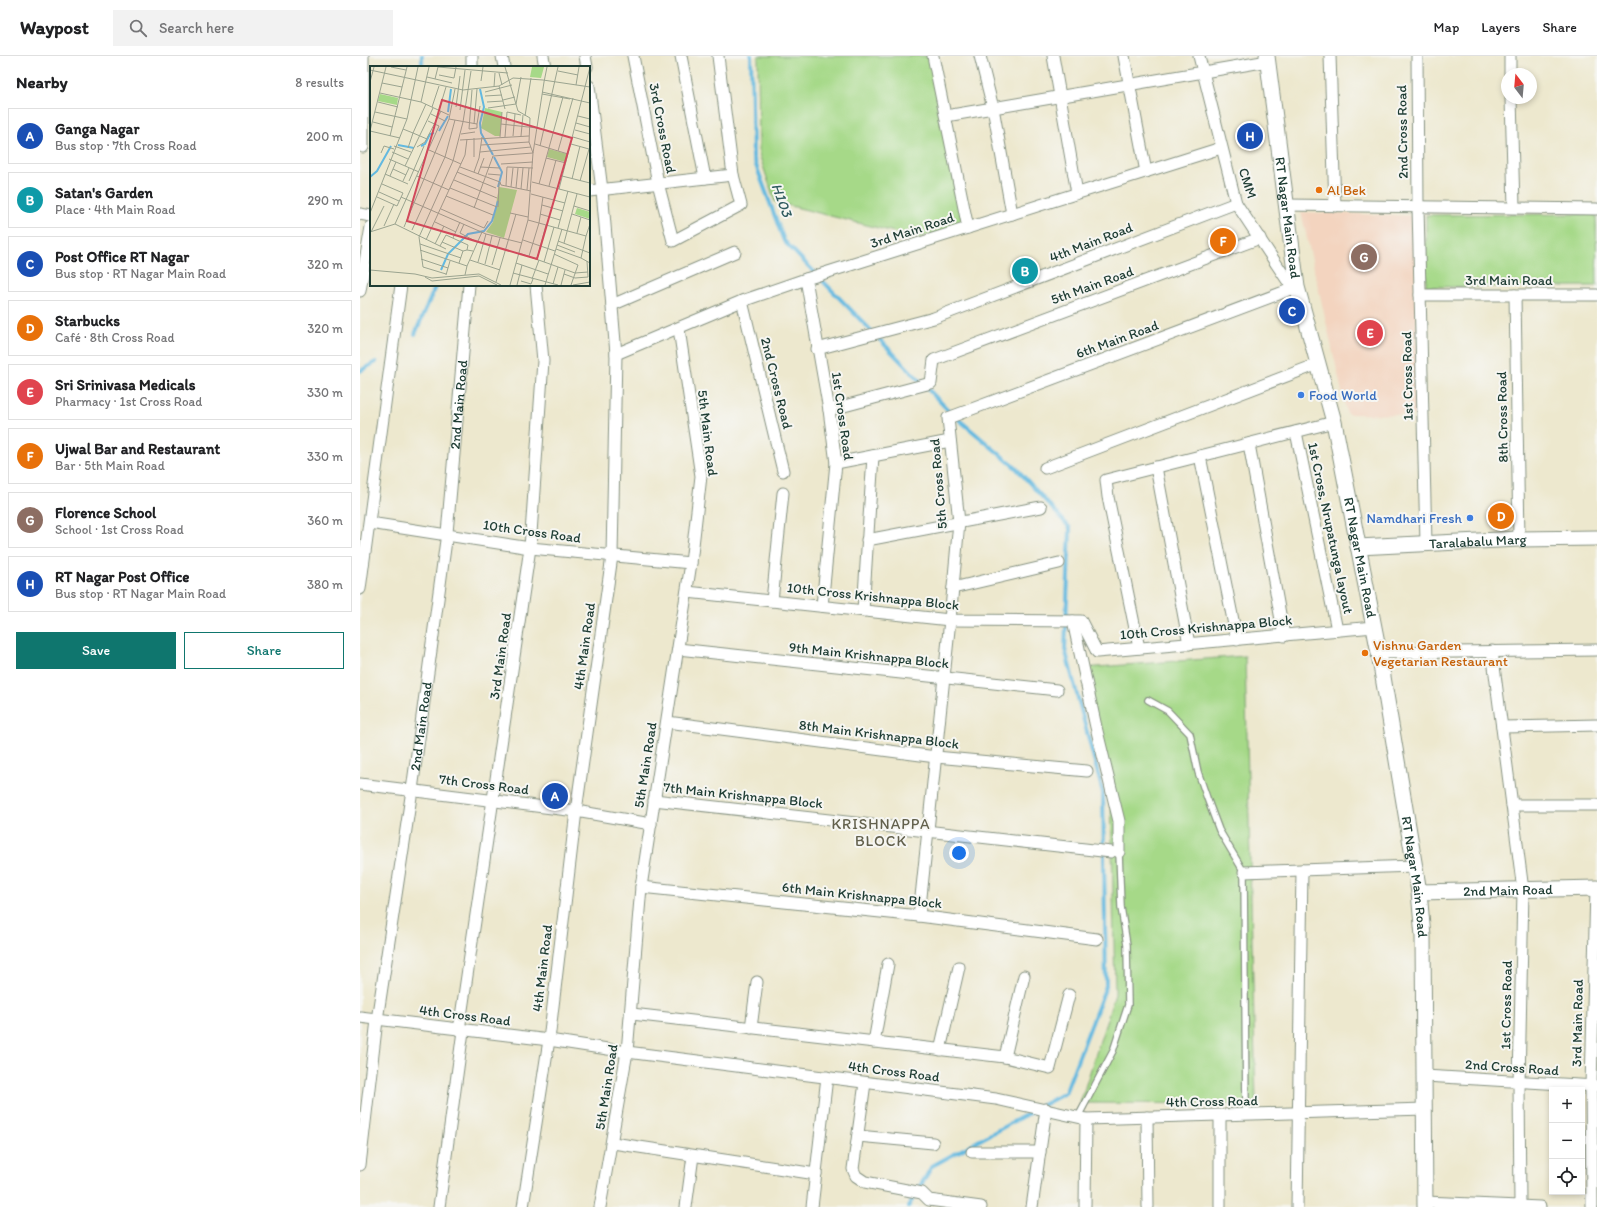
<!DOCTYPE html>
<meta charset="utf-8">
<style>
body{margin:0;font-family:Itim,sans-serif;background:#f2f2f2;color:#202124}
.controls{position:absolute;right:12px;bottom:12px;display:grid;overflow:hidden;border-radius:0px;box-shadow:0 2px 6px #0003}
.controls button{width:36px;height:36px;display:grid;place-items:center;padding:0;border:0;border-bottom:1px solid #e0e0e0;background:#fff;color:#202124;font:20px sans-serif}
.compass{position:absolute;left:1141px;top:12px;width:36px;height:36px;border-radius:50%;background:#fff;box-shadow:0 2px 6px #0003;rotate:344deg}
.you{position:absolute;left:599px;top:797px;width:14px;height:14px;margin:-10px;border:3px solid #fff;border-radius:50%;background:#1a73e8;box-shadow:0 0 0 6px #1a73e833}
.badge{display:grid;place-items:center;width:26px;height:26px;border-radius:50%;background:#0f766e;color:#fff;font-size:13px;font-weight:700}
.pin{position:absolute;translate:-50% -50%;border:2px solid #fff;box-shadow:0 1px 4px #0006}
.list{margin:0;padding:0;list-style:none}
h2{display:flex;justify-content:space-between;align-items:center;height:52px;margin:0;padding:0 16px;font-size:17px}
h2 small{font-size:13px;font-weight:400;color:#757577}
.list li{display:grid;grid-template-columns:26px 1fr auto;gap:12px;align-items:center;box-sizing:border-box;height:56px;margin:0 8px 8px;padding:0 8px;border:1px solid #e0e0e0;border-radius:0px}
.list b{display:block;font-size:15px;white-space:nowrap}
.list p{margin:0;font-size:13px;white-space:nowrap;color:#757577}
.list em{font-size:13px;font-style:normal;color:#757577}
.actions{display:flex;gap:8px;padding:12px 16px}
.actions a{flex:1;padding:9px 0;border:1px solid #0f766e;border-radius:0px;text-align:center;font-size:14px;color:#0f766e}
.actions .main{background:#0f766e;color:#fff}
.icon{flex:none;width:22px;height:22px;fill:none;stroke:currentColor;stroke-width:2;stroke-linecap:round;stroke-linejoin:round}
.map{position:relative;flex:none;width:1237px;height:1151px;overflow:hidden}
header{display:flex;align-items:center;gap:24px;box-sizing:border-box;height:56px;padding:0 20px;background:#fff;border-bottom:1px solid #e0e0e0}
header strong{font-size:19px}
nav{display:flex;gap:22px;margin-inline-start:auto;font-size:14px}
.search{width:280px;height:36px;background:#f2f2f2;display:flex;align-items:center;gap:10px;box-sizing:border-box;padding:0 14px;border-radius:0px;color:#757577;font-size:15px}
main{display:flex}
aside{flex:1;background:#fff}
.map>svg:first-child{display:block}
.built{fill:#f3d4bf}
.green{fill:#a6d988;stroke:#628b5e}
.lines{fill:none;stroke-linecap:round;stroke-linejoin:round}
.stream{stroke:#63b9e0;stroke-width:4}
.lane-casing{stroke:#869281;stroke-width:8}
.street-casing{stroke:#869281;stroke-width:13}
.secondary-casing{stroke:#869281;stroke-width:17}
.lane{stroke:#fff;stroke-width:5.5}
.street{stroke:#fff;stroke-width:11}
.secondary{stroke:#fff;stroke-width:15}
.food-dot{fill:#e8710a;stroke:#f6f6f2;stroke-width:1.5}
.shop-dot{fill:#3f7fe0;stroke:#f6f6f2;stroke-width:1.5}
.labels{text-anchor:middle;stroke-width:4;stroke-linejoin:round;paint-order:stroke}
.street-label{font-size:14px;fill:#1f3d34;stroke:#f6f6f2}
.food-label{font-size:14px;fill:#c56008;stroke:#f6f6f2;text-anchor:start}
.shop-label{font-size:14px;fill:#366cbe;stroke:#f6f6f2;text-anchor:start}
.water-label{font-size:15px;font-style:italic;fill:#305c5f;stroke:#f6f6f2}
.neighbourhood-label{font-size:15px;letter-spacing:1px;fill:#63614d;stroke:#f6f6f2}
.inset-river{fill:none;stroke:#63b9e0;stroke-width:2}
.inset-road{fill:none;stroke:#9ba490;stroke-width:1}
.view{fill:#d1495b;fill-opacity:0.15;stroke:#d1495b;stroke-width:2}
.inset-edge{fill:none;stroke:#1f3d34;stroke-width:2}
</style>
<header>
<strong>Waypost</strong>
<div class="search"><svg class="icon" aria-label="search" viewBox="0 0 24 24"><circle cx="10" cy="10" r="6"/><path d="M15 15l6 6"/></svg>Search here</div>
<nav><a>Map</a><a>Layers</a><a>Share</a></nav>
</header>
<main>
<aside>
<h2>Nearby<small>8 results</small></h2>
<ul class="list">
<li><span class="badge" style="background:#1a4fb4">A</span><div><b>Ganga Nagar</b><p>Bus stop · 7th Cross Road</p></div><em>200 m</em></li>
<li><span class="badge" style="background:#0f9aa8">B</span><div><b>Satan's Garden</b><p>Place · 4th Main Road</p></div><em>290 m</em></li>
<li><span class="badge" style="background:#1a4fb4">C</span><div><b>Post Office RT Nagar</b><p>Bus stop · RT Nagar Main Road</p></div><em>320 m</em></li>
<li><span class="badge" style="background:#e8710a">D</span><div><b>Starbucks</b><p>Café · 8th Cross Road</p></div><em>320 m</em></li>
<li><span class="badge" style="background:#e0444e">E</span><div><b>Sri Srinivasa Medicals</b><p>Pharmacy · 1st Cross Road</p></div><em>330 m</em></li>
<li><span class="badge" style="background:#e8710a">F</span><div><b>Ujwal Bar and Restaurant</b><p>Bar · 5th Main Road</p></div><em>330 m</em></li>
<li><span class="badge" style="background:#8d6e63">G</span><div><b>Florence School</b><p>School · 1st Cross Road</p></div><em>360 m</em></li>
<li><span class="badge" style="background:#1a4fb4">H</span><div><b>RT Nagar Post Office</b><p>Bus stop · RT Nagar Main Road</p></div><em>380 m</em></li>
</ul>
<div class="actions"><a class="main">Save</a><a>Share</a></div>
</aside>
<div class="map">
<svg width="1237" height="1151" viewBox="0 0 1237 1151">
<rect width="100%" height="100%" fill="#f6f6f2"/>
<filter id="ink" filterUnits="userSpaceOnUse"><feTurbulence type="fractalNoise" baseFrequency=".025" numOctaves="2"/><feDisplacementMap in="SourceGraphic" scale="8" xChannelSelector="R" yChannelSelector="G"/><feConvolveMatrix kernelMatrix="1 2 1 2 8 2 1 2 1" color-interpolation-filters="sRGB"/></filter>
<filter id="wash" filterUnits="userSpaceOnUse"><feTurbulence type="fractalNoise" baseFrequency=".012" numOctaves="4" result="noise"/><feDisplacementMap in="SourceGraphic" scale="16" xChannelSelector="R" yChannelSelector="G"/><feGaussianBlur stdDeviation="0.9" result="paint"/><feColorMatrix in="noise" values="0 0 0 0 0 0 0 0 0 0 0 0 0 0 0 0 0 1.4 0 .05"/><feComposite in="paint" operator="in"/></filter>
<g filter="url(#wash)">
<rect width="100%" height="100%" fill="#ede8ce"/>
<!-- built -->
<polygon class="built" points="941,156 1056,160 1057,359 987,358"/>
<!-- green -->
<g class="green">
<polygon points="398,0 573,0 604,169 558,182 415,146 399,98"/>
<polygon points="1236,158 1237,230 1066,231 1066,159"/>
<polygon points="885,600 896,1048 720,1047 755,938 751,739 724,612"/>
</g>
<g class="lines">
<!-- stream -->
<g class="stream">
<polyline points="62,0 62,11"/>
<polyline points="391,0 393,101 424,185 591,357 656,412 710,472 705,593 743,737 746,930 705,1037 681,1050"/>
<polyline points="55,278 76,229"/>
<polyline points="0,315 16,306"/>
<polyline points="548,1151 572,1110 675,1054"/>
</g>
</g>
</g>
<g filter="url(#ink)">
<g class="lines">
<!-- lane casing -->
<g class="lane-casing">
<g id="lane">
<polyline points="788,644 808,655 830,678 838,716 847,742 859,774 884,816 886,1059"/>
<polyline points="718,1061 753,995 768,949 767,889 761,851 759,796 757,796"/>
</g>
</g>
<!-- street casing -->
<g class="street-casing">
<g id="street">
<polyline points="142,0 144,11"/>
<polyline points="183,0 185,11"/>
<polyline points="225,0 227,11"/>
<polyline points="273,0 298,127 313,185 381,149 373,119"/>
<polyline points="321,0 345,122"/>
<polyline points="573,0 608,172"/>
<polyline points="620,0 633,52 652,158"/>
<polyline points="693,0 717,137"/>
<polyline points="764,0 786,116"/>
<polyline points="970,0 975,150"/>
<polyline points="1057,0 1058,151 1066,488"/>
<polyline points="1150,0 1150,18"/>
<polyline points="112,11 112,0"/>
<polyline points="1151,42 1154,151"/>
<polyline points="586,60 908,5"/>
<polyline points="3,91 3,0"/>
<polyline points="229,135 373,119 358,0"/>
<polyline points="927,149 1237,153"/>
<polyline points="0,158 11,160"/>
<polyline points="446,223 469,354 476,407 462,550"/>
<polyline points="0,235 11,171"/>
<polyline points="1060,239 1237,239"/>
<polyline points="1155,239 1159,483"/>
<polyline points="382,245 423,415"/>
<polyline points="252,249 375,196"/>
<polyline points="457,293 574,262 876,147"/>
<polyline points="256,298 382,245 446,223 861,92"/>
<polyline points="469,354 571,327 574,304 900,182"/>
<polyline points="936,376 977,574"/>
<polyline points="889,388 924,580"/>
<polyline points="840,400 877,584"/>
<polyline points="476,407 590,385"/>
<polyline points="796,411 829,588"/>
<polyline points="685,412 958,308"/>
<polyline points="10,467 170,492 331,507"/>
<polyline points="507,484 681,451"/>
<polyline points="593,532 699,507"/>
<polyline points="0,533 41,229"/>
<polyline points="327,536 590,564 721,565 737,596 1014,571"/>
<polyline points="412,545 423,437"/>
<polyline points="503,555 513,400"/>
<polyline points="713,565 736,671 759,765 759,796"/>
<polyline points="779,592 748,441 746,424 974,366"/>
<polyline points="318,593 697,634"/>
<polyline points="1132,595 1163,834 1159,1027 1160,1150"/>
<polyline points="1019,597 1237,594"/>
<polyline points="307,666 576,701 727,715"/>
<polyline points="1142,671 1237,669"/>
<polyline points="0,728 216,755 291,768"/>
<polyline points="294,744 751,796"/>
<polyline points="1152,749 1237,749"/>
<polyline points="884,816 1054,810"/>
<polyline points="281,831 559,860 737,883"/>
<polyline points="559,860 590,564 599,466 588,362 937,231 927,224 876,147 839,0"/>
<polyline points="272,958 645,1001 690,1012 709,939"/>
<polyline points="0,961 189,984 267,996 636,1043 726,1063 1065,1053"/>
<polyline points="391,972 397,926"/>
<polyline points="99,974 170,492 183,305 176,229"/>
<polyline points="514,986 528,908"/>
<polyline points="580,994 599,911"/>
<polyline points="645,1001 664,920"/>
<polyline points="1065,1020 1236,1030"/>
<polyline points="505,1027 493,1113 496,1120 505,1126 562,1137 569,1144 621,1151"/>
<polyline points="787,1061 788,1151"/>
<polyline points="498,1080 573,1087"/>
<polyline points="253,1087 456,1118"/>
<polyline points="612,1096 680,1096"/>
<path id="s1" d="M0,1109L17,964L52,734L87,477L109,229"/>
<polyline points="1065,1146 1180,1151"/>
<polyline points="79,1151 103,975"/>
<polyline points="163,1151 189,984 216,755 252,500 256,298 242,134 229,30"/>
<polyline points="240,1151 267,996 281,831 331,507 341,420 319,273"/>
<polyline points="326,1151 333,1100"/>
<polyline points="452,1151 467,1021"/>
<polyline points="672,1151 686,1053"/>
<polyline points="725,1151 726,1063"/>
<polyline points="860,1151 860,1060"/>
<polyline points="937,1151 942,814"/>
<polyline points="1232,1151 1231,1030 1236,832"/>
</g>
</g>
<!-- secondary casing -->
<g class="secondary-casing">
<g id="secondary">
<path id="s2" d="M907,0L937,231L974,366L1019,597L1059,836L1063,880L1065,1151"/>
<path id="s3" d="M998,491L1159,483L1237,482"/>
<path id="s4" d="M1059,836L1237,832"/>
</g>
</g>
<!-- lane -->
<use href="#lane" class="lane"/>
<!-- street -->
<use href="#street" class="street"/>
<!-- secondary -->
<use href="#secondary" class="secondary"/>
</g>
</g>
<!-- markers -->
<g class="food-dot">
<circle cx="959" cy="134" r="4"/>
<circle cx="1005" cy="597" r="4"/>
</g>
<g class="shop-dot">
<circle cx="941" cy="339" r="4"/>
<circle cx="1110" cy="462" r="4"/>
</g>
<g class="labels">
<!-- street labels -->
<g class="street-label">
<text transform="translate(303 72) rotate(79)" y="5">3rd Cross Road</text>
<text transform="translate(1042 76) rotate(-91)" y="5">2nd Cross Road</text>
<text transform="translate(888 127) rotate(72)" y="5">CMM</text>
<text dy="5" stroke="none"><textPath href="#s2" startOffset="163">RT Nagar Main Road</textPath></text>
<text transform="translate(552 174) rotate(-18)" y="5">3rd Main Road</text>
<text transform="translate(731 186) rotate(-21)" y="5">4th Main Road</text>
<text x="1149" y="229">3rd Main Road</text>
<text transform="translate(732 229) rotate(-20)" y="5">5th Main Road</text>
<text transform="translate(757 283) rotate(-20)" y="5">6th Main Road</text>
<text transform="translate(1047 320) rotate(-91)" y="5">1st Cross Road</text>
<text transform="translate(417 327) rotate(76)" y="5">2nd Cross Road</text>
<text dy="5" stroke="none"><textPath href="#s1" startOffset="767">2nd Main Road</textPath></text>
<text transform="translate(483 360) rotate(82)" y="5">1st Cross Road</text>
<text transform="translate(1142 361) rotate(-91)" y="5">8th Cross Road</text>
<text transform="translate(348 377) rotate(83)" y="5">5th Main Road</text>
<text transform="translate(578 428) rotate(-95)" y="5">5th Cross Road</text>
<text transform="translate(971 472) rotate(78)" y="5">1st Cross, Nrupatunga layout</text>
<text transform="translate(172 475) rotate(8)" y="5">10th Cross Road</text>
<text dy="5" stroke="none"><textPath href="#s3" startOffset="120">Taralabalu Marg</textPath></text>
<text dy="5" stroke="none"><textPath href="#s2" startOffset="511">RT Nagar Main Road</textPath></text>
<text transform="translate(513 540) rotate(6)" y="5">10th Cross Krishnappa Block</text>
<text transform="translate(846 571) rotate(-5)" y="5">10th Cross Krishnappa Block</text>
<text transform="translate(224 590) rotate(-82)" y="5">4th Main Road</text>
<text transform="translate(509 599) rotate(6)" y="5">9th Main Krishnappa Block</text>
<text transform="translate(140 600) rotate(-82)" y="5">3rd Main Road</text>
<text dy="5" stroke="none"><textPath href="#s1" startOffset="443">2nd Main Road</textPath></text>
<text transform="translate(519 678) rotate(7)" y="5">8th Main Krishnappa Block</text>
<text transform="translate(285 709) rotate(-81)" y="5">5th Main Road</text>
<text transform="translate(124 728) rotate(7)" y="5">7th Cross Road</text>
<text transform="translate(383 739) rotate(6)" y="5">7th Main Krishnappa Block</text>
<text dy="5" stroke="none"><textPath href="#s2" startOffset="835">RT Nagar Main Road</textPath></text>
<text dy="5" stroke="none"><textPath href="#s4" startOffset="89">2nd Main Road</textPath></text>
<text transform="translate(502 839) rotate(6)" y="5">6th Main Krishnappa Block</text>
<text transform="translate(182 912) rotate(-83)" y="5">4th Main Road</text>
<text transform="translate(1146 949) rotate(-89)" y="5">1st Cross Road</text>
<text transform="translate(105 959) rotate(7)" y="5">4th Cross Road</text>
<text transform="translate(1217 967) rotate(-89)" y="5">3rd Main Road</text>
<text transform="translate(1152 1011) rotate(4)" y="5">2nd Cross Road</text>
<text transform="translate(534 1015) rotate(7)" y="5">4th Cross Road</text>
<text transform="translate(246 1031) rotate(-81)" y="5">5th Main Road</text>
<text transform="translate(852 1045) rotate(-1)" y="5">4th Cross Road</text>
</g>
<!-- food labels -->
<g class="food-label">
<text x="967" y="139">Al Bek</text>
<text x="1013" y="594">Vishnu Garden<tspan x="1013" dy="16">Vegetarian Restaurant</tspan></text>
</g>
<!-- shop labels -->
<g class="shop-label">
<text x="949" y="344">Food World</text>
<text x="1102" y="467" text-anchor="end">Namdhari Fresh</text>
</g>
<!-- water labels -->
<g class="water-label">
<text transform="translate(422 144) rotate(70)" y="5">H103</text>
</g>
<!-- neighbourhood labels -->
<g class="neighbourhood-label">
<text x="521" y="773">KRISHNAPPA<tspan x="521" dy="17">BLOCK</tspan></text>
</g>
</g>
<!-- overview -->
<g transform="translate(10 10)">
<rect width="220" height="220" fill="#ede8ce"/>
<path d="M162,1H174L171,12L160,11ZM10,28L28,32L27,39L8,35ZM115,42L132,46L130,70H125L111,62ZM179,83L197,88L195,96L177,91ZM129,121L147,124L134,172L116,166L123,156ZM207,142L220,146V153L205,148Z" fill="#a6d988"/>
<path class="inset-river" d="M110,23L114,41L110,57L111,67L123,89M78,46L81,23M69,65L78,50M28,79L44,82M51,80L55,78L60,68L64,67M124,91L132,106L128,121M0,111L7,105L21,80M71,204L78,188L98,168L114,165L122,155L128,135"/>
<path class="inset-road" d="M21,1L36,4M68,1L138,7M0,4L93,24L129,20L143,12L173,14M188,5L208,9M129,7L132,19M69,9L84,12L86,1M57,11L82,17M65,13L68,1M173,14L220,21M111,15L113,1M0,16L4,1M174,16L177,1M12,17L32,21M206,19L209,1M129,20L135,43M124,21L125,7M102,24L99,63L107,62V58M115,26L142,19M172,26L220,37M10,27L51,36L79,49M172,28L200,33M115,30L132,29M133,34L145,31M8,36L28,41M51,36L59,1M117,36L133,35M62,41L69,20M86,41L90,10M118,42L146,38L151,11M69,44L76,21M90,44L95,4M5,46L37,53M61,48L75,55M155,50L161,12M208,50L220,53M79,53L107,58L110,40M3,56L22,61M206,57L220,61M104,58L107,23M131,58L167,62M33,63L43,67L56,38M205,64L220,68M0,65L16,1M0,65L30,72M91,68L105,66M20,70L37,1M143,70L145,48M151,70L153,49M130,71L132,46M135,71L137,46L151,49M203,71L220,76M90,74L159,70M165,78L198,88M201,78L219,83M111,79L159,76M24,80L41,86M170,80L188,1M47,81L55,76L71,45M38,82L43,67L57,73M59,84L91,98M188,85L203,32M22,86L38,93M110,86L161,81M11,87L14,80L24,83M104,91V72M176,92L196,97M19,93L49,106M131,98L163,96M35,100L63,42M90,101L130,116L131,119L161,125M110,101L130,102M23,103L36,109M87,106L126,122M104,106L109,92L112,71M15,108L38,118M108,108L114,92M118,108L130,109M20,110L26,96M47,110L79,124M192,110L220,117M202,113L210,80M84,114L127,132M33,115L39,102M39,115L54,80M210,115L219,83M162,116L220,131M169,118L193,31M136,120L137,101L163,102M179,120L186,94M141,121L143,102M80,122L127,141M146,122L148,102M151,123L153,102M189,123L220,1M157,124L159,102M9,126L29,135M161,128L195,137M76,130L123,149M7,131L27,140L33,127L12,118M31,131L116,168L152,177M172,139L193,145M53,140L75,91L85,54M204,140L220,145M128,141L129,117M104,142L123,90L163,87L159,76L160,52L148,45L135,1M71,143L114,162L118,155M0,147L37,53L48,1M140,147L158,151M170,148L190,154M202,148L220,154M158,154L216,170L211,192L220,197M65,156L86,166M25,158L69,60L58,55M94,158L90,167L107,176M14,160L24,138M34,161L79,53L85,23M188,162L198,125M42,164L53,140M0,166L25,158L76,183M1,166L14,140M207,167L211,151M216,170L220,158M49,171L83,95L93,56L101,5M49,171L53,201L76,208M83,172L90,156M56,174L95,89L97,73M153,174L185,185M188,175L220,187M72,176L93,185L97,184M194,177L207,128M50,178L91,192M65,178L74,160M187,179L205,186M70,180L76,169L98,179L97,184L103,185M186,183L211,192M50,184L97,200L95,209M149,187L205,207L218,206M184,188L208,199L201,219M159,190L169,157L173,131M51,193L78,202M167,193L176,159M100,194L130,204M108,196L116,168M174,196L184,161M89,197L93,185M146,197L178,208M115,198L122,170M122,199L130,172M97,200L112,166M0,204L45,208L62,212L109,208L131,219M143,207L188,219M194,208L205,212L218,211L217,195M76,209L80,195M55,211L62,215L109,210L127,219M162,213L169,194M151,215L161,218L163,213M126,216L146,148M183,218L188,201M140,219L158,154L163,87L174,16M147,219L152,199M175,219L192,163M191,219L195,204M203,219L220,216"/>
<path class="view" d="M72,34L202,72L167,193L37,155Z"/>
<rect width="220" height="220" class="inset-edge"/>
</g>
</svg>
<div class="controls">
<button>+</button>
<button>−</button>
<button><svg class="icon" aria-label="locate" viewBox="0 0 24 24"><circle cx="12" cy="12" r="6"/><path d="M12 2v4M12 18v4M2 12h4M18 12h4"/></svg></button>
</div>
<svg class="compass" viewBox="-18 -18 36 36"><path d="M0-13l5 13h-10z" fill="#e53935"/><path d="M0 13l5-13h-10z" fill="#757577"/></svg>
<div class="you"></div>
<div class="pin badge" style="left:195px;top:740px;background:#1a4fb4">A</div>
<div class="pin badge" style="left:665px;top:215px;background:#0f9aa8">B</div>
<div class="pin badge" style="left:932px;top:255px;background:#1a4fb4">C</div>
<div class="pin badge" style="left:1141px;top:460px;background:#e8710a">D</div>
<div class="pin badge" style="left:1010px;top:277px;background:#e0444e">E</div>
<div class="pin badge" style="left:863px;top:185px;background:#e8710a">F</div>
<div class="pin badge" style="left:1004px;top:201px;background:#8d6e63">G</div>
<div class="pin badge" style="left:890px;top:80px;background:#1a4fb4">H</div>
</div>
</main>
